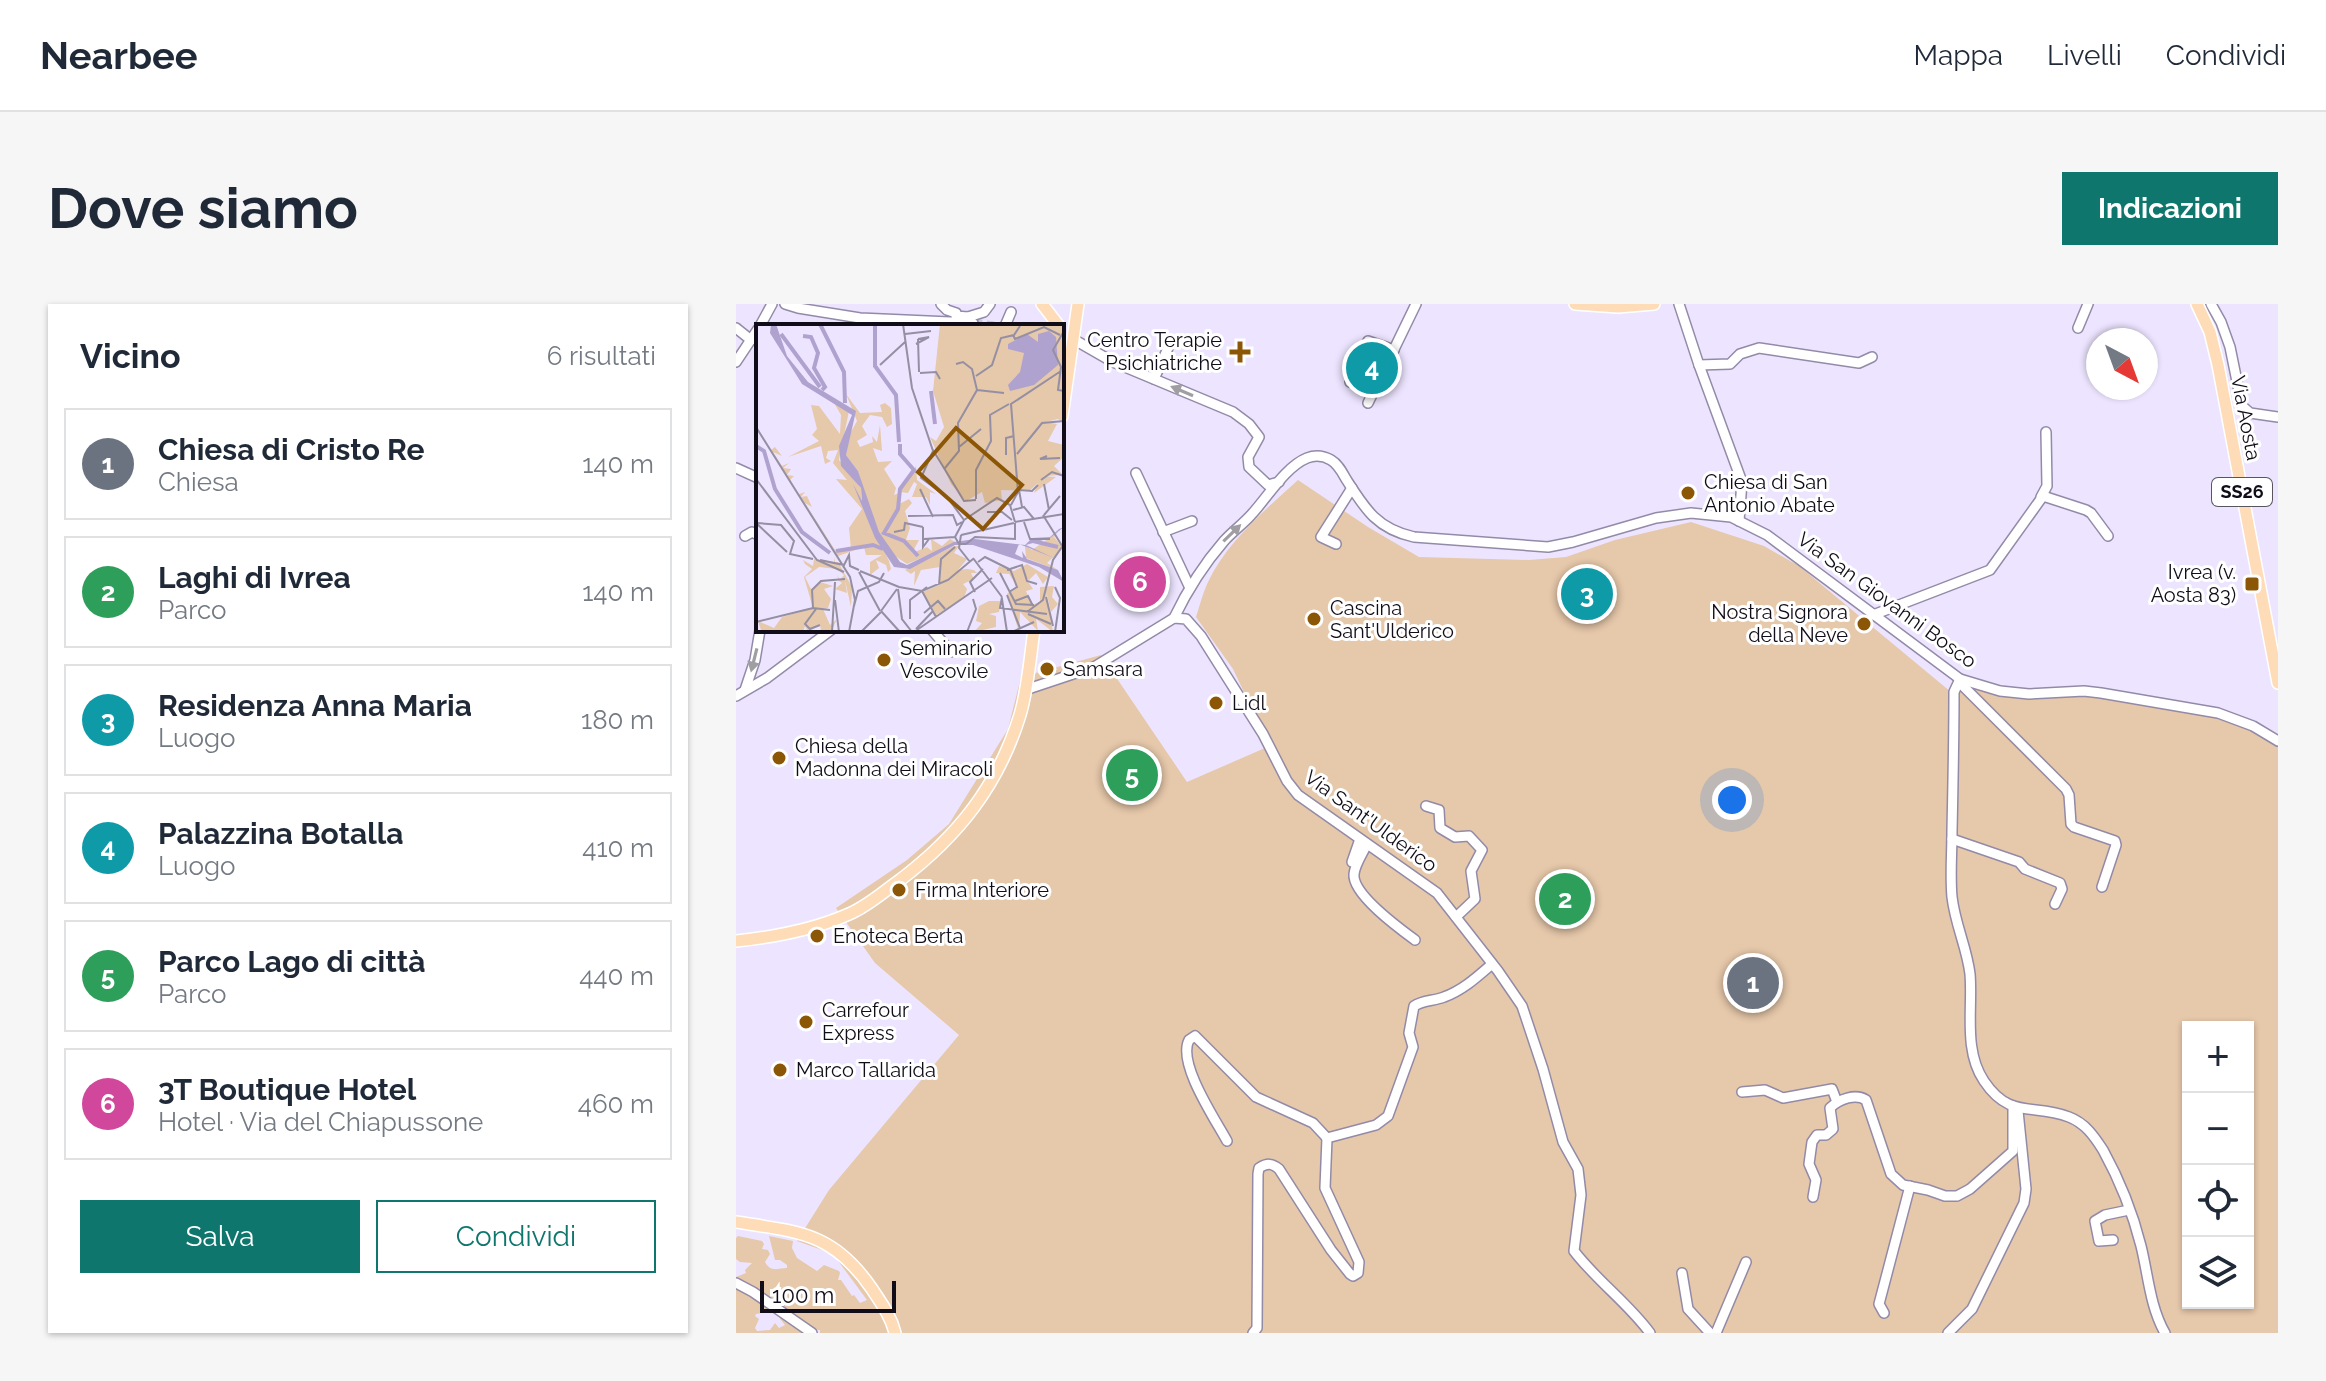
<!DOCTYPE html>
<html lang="it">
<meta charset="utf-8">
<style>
body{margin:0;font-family:Raleway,sans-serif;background:#f6f6f7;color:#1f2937}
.controls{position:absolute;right:24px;bottom:24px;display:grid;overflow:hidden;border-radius:0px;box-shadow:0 2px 6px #0004}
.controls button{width:72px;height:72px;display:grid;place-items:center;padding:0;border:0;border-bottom:2px solid #e0e1e3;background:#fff;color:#1f2937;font:40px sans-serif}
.compass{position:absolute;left:1350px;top:24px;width:72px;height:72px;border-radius:50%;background:#fff;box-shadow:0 2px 6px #0004;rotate:139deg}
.scale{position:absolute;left:24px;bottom:20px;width:136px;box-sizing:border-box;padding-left:8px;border:4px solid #110d18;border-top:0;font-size:22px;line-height:28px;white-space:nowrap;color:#110d18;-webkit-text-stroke:6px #fff;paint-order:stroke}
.you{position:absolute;left:996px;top:496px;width:28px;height:28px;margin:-20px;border:6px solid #fff;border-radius:50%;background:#1a73e8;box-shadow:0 0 0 12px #1a73e833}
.badge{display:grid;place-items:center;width:52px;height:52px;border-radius:50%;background:#0f766e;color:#fff;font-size:26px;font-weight:700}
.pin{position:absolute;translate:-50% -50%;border:4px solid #fff;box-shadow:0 2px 8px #0006}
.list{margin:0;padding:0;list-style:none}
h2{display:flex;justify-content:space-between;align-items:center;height:104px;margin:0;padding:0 32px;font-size:34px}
h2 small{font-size:26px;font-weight:400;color:#747a83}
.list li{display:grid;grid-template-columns:52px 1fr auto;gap:24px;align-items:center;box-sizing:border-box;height:112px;margin:0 16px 16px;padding:0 16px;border:2px solid #e0e1e3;border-radius:0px}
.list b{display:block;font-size:30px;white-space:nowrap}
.list p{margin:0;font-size:26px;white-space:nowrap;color:#747a83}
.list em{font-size:26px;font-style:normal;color:#747a83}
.actions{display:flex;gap:16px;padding:24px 32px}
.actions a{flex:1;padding:18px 0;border:2px solid #0f766e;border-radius:0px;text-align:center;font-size:28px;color:#0f766e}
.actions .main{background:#0f766e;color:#fff}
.icon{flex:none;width:44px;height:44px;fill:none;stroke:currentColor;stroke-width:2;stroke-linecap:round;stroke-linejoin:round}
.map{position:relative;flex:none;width:1542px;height:1029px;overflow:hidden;border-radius:0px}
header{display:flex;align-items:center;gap:48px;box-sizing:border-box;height:112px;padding:0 40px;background:#fff;border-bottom:2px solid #e0e1e3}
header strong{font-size:38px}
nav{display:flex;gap:44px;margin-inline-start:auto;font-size:28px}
.intro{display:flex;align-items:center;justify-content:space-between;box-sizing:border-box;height:192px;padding:0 48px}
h1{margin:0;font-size:56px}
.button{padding:20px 36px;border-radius:0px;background:#0f766e;color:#fff;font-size:28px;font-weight:700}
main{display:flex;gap:48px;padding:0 48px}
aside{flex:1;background:#fff;border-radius:0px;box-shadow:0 2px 6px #0004}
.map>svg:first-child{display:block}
.green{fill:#e6c8aa;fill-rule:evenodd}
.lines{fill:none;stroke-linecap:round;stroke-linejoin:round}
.minor-tunnel{stroke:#ccc5dc;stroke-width:9;stroke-dasharray:9 4.5;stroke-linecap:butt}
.minor-casing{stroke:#938aa8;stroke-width:12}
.major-casing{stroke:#fff;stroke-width:14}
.minor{stroke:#fff;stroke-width:9}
.major{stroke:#fedcb8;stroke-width:11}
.rail{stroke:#827c8e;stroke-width:3;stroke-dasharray:4 8;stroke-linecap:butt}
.oneway{fill:#a09ea3}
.poi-dot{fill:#8c5607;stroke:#fff;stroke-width:3}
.labels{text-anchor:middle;stroke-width:6;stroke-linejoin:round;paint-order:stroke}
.shield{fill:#fff;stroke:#58565d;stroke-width:2}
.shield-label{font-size:18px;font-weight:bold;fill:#110d18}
.poi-label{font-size:20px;fill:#110d18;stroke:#fff;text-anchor:start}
.street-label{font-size:20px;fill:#110d18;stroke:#fff}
.inset-river{fill:none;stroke:#b0a2cf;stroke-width:4}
.inset-road{fill:none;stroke:#958fa3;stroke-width:2}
.view{fill:#8c5607;fill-opacity:0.15;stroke:#8c5607;stroke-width:4}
.inset-edge{fill:none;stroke:#110d18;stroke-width:4}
</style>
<header>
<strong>Nearbee</strong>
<nav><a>Mappa</a><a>Livelli</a><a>Condividi</a></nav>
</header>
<div class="intro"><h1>Dove siamo</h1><a class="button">Indicazioni</a></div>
<main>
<aside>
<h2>Vicino<small>6 risultati</small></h2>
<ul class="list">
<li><span class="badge" style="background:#6b7280">1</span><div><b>Chiesa di Cristo Re</b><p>Chiesa</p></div><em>140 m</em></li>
<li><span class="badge" style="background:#2e9e5b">2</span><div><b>Laghi di Ivrea</b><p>Parco</p></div><em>140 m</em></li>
<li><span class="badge" style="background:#0f9aa8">3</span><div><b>Residenza Anna Maria</b><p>Luogo</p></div><em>180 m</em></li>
<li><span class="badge" style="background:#0f9aa8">4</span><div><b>Palazzina Botalla</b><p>Luogo</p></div><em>410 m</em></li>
<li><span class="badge" style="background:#2e9e5b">5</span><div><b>Parco Lago di città</b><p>Parco</p></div><em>440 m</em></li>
<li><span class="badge" style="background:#d1479c">6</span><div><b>3T Boutique Hotel</b><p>Hotel · Via del Chiapussone</p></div><em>460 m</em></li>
</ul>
<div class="actions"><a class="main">Salva</a><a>Condividi</a></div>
</aside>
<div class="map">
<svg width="1542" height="1029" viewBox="0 0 1542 1029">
<rect width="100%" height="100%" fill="#ede5ff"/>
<!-- green -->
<path class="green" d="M562,176L632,223L683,253L793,256L830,253L879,236L955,218L1028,242L1063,262L1215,388L1251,380L1490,407L1542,436V1029H84V1026H80V1029H0V973L10,969L9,966L16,959L4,958L0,955V934L2,932L26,937L28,940L26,945L32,946L34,950L29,958C35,969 42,964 51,964V961L44,956H39L33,932L57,937L56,944L61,954L81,967L88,961L103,967L104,969L102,976H105L116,992L118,991L124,999L131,996L97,950L61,937L93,886L223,731L139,659L100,604L171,556L213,520L272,425L285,373L365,351L451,478L529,444L516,405L497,365L460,313C464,301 467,288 473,276C492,237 530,205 562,176ZM1452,723H1512V999H1452ZM37,1007L46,1011L44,1015L49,1021L43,1024L39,1019L34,1026L21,1027L19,1024L23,1015L19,1012L20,1010Z"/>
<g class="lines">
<!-- minor-tunnel -->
<polyline class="minor-tunnel" points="237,19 258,22"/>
<!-- minor casing -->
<g class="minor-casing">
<g id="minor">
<polyline points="49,0 62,4 124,14 237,19"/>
<polyline points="205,0 211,6 220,9 220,12 232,13"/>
<polyline points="943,0 963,61 1006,178 1003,217"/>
<polyline points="1475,0 1485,18 1494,43 1506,102 1514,109 1542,113"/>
<polyline points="234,20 232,13 248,8 254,0"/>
<polyline points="24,22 36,0"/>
<polyline points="269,22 275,8"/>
<polyline points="0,24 15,36"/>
<polyline points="1342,24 1352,0"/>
<polyline points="337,35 377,58 497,108 513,120 523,133 512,153 513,163 532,181 543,178"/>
<polyline points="0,58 22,25"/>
<polyline points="963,61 994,60 1004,50 1023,44 1123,59 1136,53"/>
<polyline points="418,75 432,44"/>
<polyline points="614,78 632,37 658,46"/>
<polyline points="632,99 680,0"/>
<polyline points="0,164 22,174"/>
<polyline points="400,169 454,284"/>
<polyline points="1305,193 1311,182 1310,128"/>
<polyline points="427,228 456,217"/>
<polyline points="9,232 16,228 22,231"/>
<polyline points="600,240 585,233 616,184"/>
<polyline points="1137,311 1254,266 1307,192 1350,206 1355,209 1372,232"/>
<path d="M438,314C451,287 468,260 488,237C496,228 507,220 515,211C531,194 549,163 571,154C579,151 588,152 595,156C602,160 606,168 610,175C629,205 641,225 678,233L812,243L837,238L920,214L955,209L995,213L1031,231L1224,375L1264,387L1293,390L1348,387L1365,389L1482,409L1517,422L1542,437"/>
<polyline points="196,326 215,348"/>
<path d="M1224,375L1218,388C1218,434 1217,480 1216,527C1216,549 1214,571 1216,593C1219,620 1231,644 1234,670C1237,704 1227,746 1248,777C1274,816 1298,799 1333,813C1349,819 1358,832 1367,846C1383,875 1397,910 1405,942C1412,970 1414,1003 1429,1029"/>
<polyline points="1223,378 1330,485 1333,491 1335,520 1338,523 1379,537 1380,541 1366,583"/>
<polyline points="9,386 19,356 24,326"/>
<path d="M289,386L358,363L438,314L450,315L465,332L527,430L551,477L562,491L701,589L762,667L786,702L807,765L827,838L842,865L845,891L838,947C861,977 892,999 914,1029"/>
<polyline points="0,392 31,374 95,326"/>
<polyline points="690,502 703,506 704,524 719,533 733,532 746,546 735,567 739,595 720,613"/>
<polyline points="1216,535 1283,558 1289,565 1324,579 1326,585 1319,600"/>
<path d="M631,540C627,549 619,560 618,570C616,590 664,625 679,636"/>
<polyline points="616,558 624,535"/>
<polyline points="1006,788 1029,786 1047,794 1096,785 1101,798"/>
<path d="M591,834L640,821L652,812L677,743L673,729L678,702C687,696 698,697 708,693C727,686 741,673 756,660"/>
<path d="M491,837C479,815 441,759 453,736L459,732L520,793L577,819L591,834"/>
<path d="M1077,893L1080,876L1073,860L1076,838L1081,831H1090L1097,825L1094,804C1103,795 1120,789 1130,796L1155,870L1167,881L1192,886L1209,892H1221L1234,885L1277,847V802"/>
<polyline points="1377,936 1363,937 1359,917 1369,911 1393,906"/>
<polyline points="946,969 952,1005 974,1029"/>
<polyline points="0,979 17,988 76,1029"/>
<polyline points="1148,1009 1143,1000 1174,882"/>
<path d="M517,1029L521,1024L522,870L523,864C531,859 536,859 543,865L595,946L614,970L617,972L622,969L623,958L589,884L591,834"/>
<polyline points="980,1029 1010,958"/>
<polyline points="1212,1029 1236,1005 1288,899 1290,885 1282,807"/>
</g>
</g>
<!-- major casing -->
<g class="major-casing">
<g id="major">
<polyline points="306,0 323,22"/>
<polyline points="839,0 882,3 918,0"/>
<polyline points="1461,0 1474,28 1482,61 1542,379"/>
<polyline points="326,112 342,0"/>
<path d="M0,637C39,633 77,626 113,610C132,602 147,588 164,576C222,532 262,482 284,411C292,384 294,354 298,326"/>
<path d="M0,918C63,928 97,928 136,985C145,999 155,1012 159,1029"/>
</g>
</g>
<!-- minor -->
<use href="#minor" class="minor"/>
<!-- major -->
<use href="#major" class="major"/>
<!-- rail -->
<polyline class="rail" points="1510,180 1542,192"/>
</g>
<!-- one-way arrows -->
<defs><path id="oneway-solid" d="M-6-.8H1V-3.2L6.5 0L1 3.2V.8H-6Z" transform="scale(2)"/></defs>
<g class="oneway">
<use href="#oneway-solid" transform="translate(446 87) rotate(-157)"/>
<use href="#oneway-solid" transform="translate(496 229) rotate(-44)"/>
<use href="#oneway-solid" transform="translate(18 356) rotate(104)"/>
</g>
<!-- markers -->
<g class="poi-dot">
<path d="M500 36h8v8h8v8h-8v8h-8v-8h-8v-8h8z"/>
<circle cx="952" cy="189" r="8"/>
<rect x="1508" y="272" width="16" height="16" rx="4"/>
<circle cx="578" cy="315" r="8"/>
<circle cx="1128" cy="320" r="8"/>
<circle cx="148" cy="356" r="8"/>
<circle cx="311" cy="365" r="8"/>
<circle cx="480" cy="399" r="8"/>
<circle cx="43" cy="454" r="8"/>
<circle cx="163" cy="586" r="8"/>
<circle cx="81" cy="632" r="8"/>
<circle cx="70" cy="718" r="8"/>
<circle cx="44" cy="766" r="8"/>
</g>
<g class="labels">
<!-- shield labels -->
<rect class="shield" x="1476" y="174" width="60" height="28" rx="6"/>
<g class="shield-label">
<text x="1506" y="194">SS26</text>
</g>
<!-- poi labels -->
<g class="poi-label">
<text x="486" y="43" text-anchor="end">Centro Terapie<tspan x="486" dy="23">Psichiatriche</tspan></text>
<text x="968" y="185">Chiesa di San<tspan x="968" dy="23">Antonio Abate</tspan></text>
<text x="1500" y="275" text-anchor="end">Ivrea (v.<tspan x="1500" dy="23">Aosta 83)</tspan></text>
<text x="594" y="311">Cascina<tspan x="594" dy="23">Sant'Ulderico</tspan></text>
<text x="1112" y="315" text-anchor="end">Nostra Signora<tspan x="1112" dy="23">della Neve</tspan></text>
<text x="164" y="351">Seminario<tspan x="164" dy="23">Vescovile</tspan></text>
<text x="327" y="372">Samsara</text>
<text x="496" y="406">Lidl</text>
<text x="59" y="449">Chiesa della<tspan x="59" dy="23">Madonna dei Miracoli</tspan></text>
<text x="179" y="593">Firma Interiore</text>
<text x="97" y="639">Enoteca Berta</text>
<text x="86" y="713">Carrefour<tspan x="86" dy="23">Express</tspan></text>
<text x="60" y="773">Marco Tallarida</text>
</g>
<!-- street labels -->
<g class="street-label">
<text transform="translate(1510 114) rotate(79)" y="7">Via Aosta</text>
<text transform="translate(1151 296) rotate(36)" y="7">Via San Giovanni Bosco</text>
<text transform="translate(635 517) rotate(36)" y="7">Via Sant'Ulderico</text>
</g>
</g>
<!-- overview -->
<g transform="translate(20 20)">
<rect width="308" height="308" fill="#ede5ff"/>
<path d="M184,0H308V99L302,95L290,98L301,100L292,117L308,121V133L298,142L307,151L286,152L300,153L278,169L282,159L273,167L245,166L246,176L229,179L226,168L210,177L195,160L174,113L180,117L188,103L177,67ZM90,70L104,89L126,88L124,81L129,79L135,84L136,100L131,103L126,93L114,91L106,102L111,111L101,117L104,123L117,118L116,112L121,118L124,101L126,127L117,124L122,138L136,137L128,145L140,164L138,171L143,169V180L153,175L156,179L149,187L154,204L150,216H163L156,229L171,223L176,227L175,215L186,222L194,215L201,219L151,240L139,232L119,204L102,147L90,131L91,115L101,97ZM77,77L93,87L83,136L105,164L106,182L133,237L135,245L132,248L130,241L120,236L123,244L114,251V238L126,231H110L108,223L82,232L15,126L19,123L26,132L17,128L26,142L33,139L27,144L35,145L31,151L38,152L34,156L43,170L49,168L45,173L51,172L56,183L49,179L79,226L95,225L93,204L106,185L80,155L91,156L77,139L82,126L72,127L70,134L75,137L69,140L65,122L32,133L63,117L56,111L61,105L55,81L63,82L84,110L85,91ZM160,142L161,156L180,170L174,168V181L170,173H156L161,160L158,158L152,169L144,168ZM302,208L298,213L307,224L291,239L302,246L270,234L269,222L276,226ZM198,222H203L198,229L211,235L202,246L211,245L218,246L221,249H215L218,255L207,260L211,265L208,274L180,291L167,268L183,261L184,243L165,246L158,262L159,247L155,250L149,246ZM79,233V238H82L96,263L95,283L89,256L91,269L79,265L86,259L83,257L81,251L84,256L88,251L81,245L63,243L49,253L56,267L64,258L77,262L68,265L75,275L72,284L67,285L74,301L81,295L75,308H65L64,300L52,308L49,302L47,308L5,306L2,297L18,304L26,293L57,284L48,253L56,245L49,240L47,236L57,242L58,235L78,238ZM271,240L292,253L287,260L280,249L273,256L269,253L277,265L270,267L276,281L284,278V263L298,262L296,273L302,280L295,288L290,267L297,308L280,295L282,307L264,288L263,308L251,270L261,262L253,250L240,249L243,242L258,247ZM233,277H245L243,288L233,290L240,292V303L218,308L226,299L220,297L223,282Z" fill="#e6c8aa"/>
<path d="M15,0H20L31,32L52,58L100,87L90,131L102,147L123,208L144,238L151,241L198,218L219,215L269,221L276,214L294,213L303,205L308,203L294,214L270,221L298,234L263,220L259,230L267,234L266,227L271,235L302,246L308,258L283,243L217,221H199L154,245L138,243L119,214L97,160L106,177L105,164L85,142L83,122L96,91L46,60L14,9ZM293,7L300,13L302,41L278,61L254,67L252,61L264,48L268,29L252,25V20L271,10L282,18V10Z" fill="#b0a2cf"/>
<path class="inset-river" d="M64,0L88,48L89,79M119,0V42L140,71L143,118M25,10L64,63M47,12L55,13L62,29L58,44L69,63L66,66M175,67L179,100M144,120V130L158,146L144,165L142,185L128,209L148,217L162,232M0,122L8,127L19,165L46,208L74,229M277,217L302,223M80,227L117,221L127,225"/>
<path class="inset-road" d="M147,0L156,64L177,127L165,154L191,173L208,196M308,7L297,26L305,43L302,66L308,67M149,10L175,7M257,11L259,15L288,3L304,11M162,15L163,48M160,20L173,13L162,15M124,41L149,18M164,49L180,48L184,55M220,52L236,41L245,14L258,11L264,2M221,66L248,69M0,103L94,253L99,276L93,308M203,123L225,105M177,126L208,177L220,176M261,130L286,99L308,97M250,131V114L258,112M291,132L284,135L304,134M189,144L203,127L202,99L221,66L216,45L207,38L200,40M0,155L61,236L88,248M285,156L296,148L308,152M288,160L293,186M164,165L177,193M220,175V146L235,117L234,91L253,80M255,181L262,168L255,80L305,47M266,183L263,166L276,167L282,161M257,186L268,183L278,195M231,188H246L256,196M287,191L308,225M288,191L304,172M152,192L197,191L201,201L206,198M208,196L241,174L254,181L259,198M208,196L199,213L203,220H210M259,198L308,190M268,198L274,215H294M0,199L31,228M1,199L25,201L38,217L34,230L57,235M167,203V223L173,215M138,208L148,206L149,199L167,203M205,211L258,199M205,211L203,224L214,238M168,215L199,213M210,220L219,213L259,215V199M217,234L246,273M64,236L88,241L93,231L94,242L103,246M222,238L229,233L253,245M251,246L266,241L271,257L281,260M104,247L143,263L166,267L192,256L217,235M103,248L124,287M244,249L260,280L278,281M183,261L185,235L199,223M142,265L146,295L156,308M166,267L180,293M219,268L214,258L227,245M253,268L261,263L254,245M251,271L264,304M246,273L244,284L291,290M290,273L297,302M246,275L251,308M79,276L83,308M259,277L272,272L277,282M98,282L102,267L123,258L128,249M57,284L56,266L65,257L89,255M60,285L49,300L54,305L64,301M125,287L141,265M125,287L144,308M271,288L287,276L297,236L308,220M168,289L182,277L189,285M272,290L295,300M154,295V276L171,263M0,298L57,284L74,286M160,305L177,287M76,308L79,258M105,308L125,288M158,308L236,254M211,308L220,285L217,275M256,308L278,298M299,308L304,274L299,263"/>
<path class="view" d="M200,104L266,161L227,205L162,148Z"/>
<rect width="308" height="308" class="inset-edge"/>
</g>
</svg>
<div class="controls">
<button>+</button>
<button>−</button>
<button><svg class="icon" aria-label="locate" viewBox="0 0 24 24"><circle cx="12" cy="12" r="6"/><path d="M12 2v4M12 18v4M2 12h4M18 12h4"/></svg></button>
<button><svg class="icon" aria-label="layers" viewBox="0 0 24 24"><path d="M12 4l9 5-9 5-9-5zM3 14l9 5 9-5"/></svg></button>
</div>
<svg class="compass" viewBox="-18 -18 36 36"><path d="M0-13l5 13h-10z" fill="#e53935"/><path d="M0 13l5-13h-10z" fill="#747a83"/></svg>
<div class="scale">100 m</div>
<div class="you"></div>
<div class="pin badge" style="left:1017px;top:679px;background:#6b7280">1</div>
<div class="pin badge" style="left:829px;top:595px;background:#2e9e5b">2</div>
<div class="pin badge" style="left:851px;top:290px;background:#0f9aa8">3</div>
<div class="pin badge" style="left:636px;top:64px;background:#0f9aa8">4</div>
<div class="pin badge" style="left:396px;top:471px;background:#2e9e5b">5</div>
<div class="pin badge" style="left:404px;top:278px;background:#d1479c">6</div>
</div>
</main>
